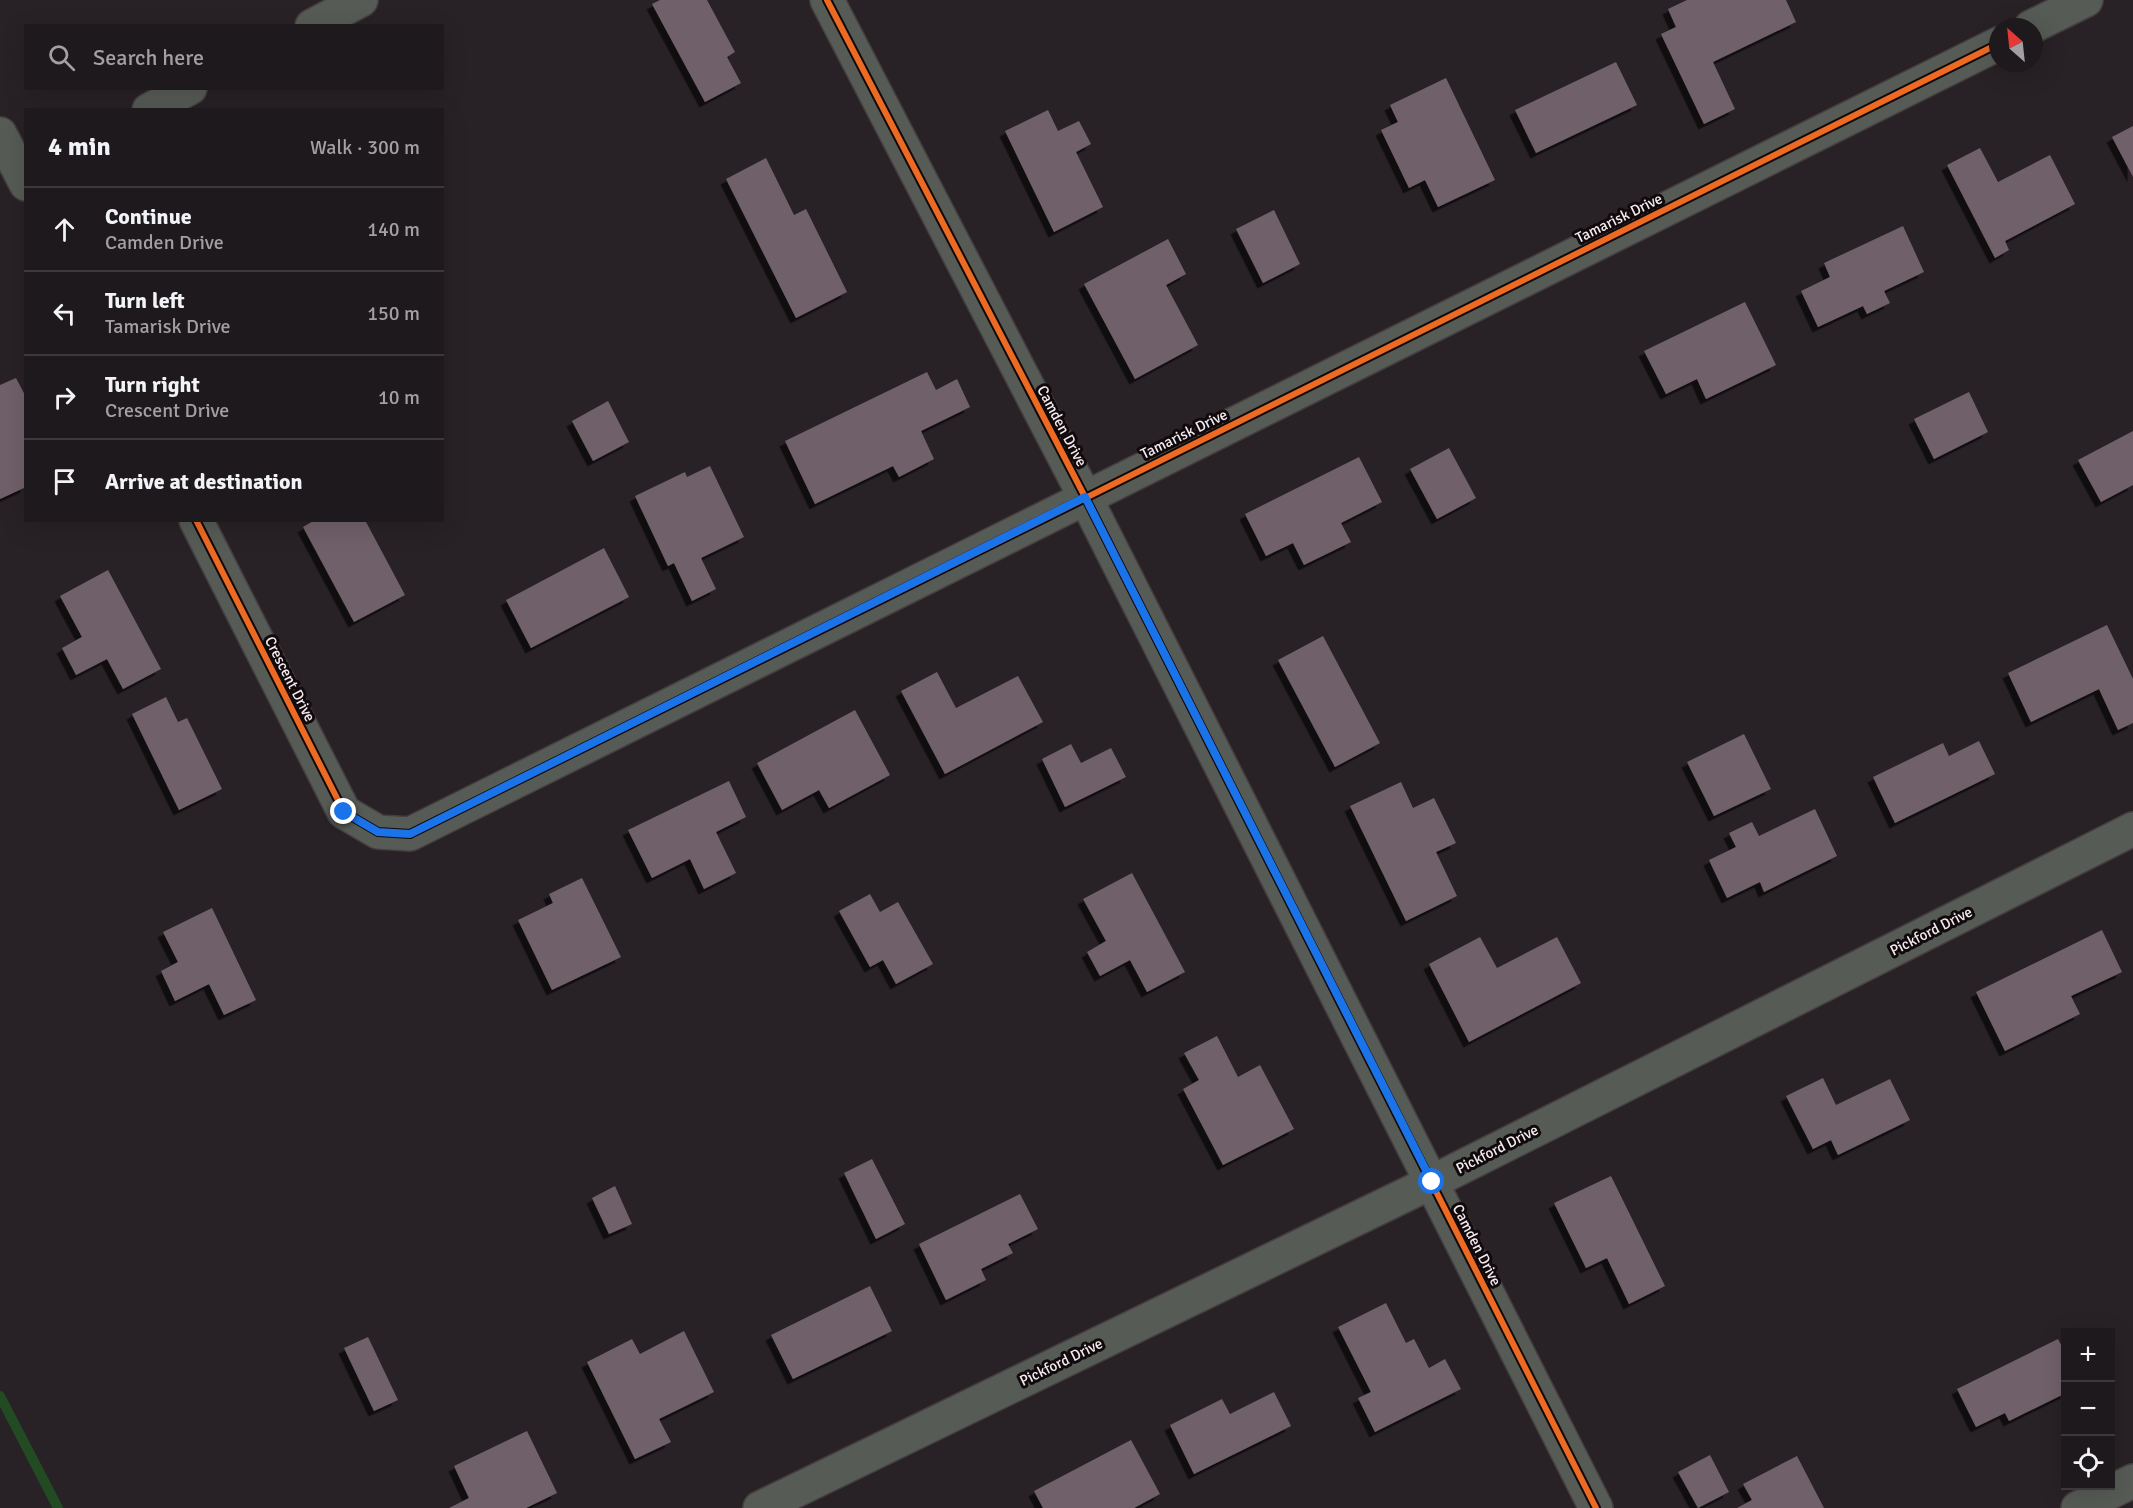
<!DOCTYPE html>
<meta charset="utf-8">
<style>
body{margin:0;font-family:Signika,sans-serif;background:#2b2629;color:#f1f3f6}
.controls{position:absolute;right:18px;bottom:18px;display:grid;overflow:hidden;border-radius:0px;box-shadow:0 6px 24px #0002}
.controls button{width:54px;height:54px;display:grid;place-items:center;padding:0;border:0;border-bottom:2px solid #3c383b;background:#1e191c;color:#f1f3f6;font:30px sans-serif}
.compass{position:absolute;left:1989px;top:18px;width:54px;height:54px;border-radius:50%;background:#1e191c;box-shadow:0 6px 24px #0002;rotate:333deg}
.stop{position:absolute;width:18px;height:18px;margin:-14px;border:4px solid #1a73e8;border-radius:50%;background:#fff}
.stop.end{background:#1a73e8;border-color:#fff;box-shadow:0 2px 6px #0008}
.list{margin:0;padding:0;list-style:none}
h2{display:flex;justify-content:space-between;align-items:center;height:78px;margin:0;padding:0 24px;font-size:26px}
h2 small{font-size:20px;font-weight:400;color:#a1a0a3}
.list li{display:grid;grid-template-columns:39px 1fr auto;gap:18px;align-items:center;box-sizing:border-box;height:84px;padding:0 24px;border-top:2px solid #3c383b}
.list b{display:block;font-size:22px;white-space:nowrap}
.list p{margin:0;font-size:20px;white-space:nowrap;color:#a1a0a3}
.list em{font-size:20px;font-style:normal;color:#a1a0a3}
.icon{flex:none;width:33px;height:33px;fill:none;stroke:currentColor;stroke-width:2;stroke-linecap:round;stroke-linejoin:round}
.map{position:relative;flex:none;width:2133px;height:1508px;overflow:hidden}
.search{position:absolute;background:#1e191c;box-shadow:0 6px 24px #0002;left:24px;top:24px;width:420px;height:66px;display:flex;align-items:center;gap:15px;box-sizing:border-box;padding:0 21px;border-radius:0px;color:#a1a0a3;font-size:22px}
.panel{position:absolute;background:#1e191c;box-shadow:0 6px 24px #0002;left:24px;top:108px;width:420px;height:414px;border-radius:0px}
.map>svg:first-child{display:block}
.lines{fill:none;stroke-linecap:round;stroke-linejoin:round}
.stream{stroke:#234b23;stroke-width:10}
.building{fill:#70616a;filter:url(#shadow)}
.minor-casing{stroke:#443e41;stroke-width:36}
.minor{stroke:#565b55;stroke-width:33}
.cycleway-casing{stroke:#100a0d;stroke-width:10}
.cycleway{stroke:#ed6a23;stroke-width:6}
.route{stroke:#1a73e8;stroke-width:8}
.labels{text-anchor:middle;stroke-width:6;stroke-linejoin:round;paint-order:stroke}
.street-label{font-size:15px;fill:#f5ecf0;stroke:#100a0d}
</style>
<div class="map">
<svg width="2133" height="1508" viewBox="0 0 2133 1508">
<defs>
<filter id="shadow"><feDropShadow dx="-5.5" dy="5.5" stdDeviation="0" flood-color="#0009"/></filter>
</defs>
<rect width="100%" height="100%" fill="#282125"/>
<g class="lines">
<!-- stream -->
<polyline class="stream" points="0,1396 58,1508"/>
</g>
<!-- building -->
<g class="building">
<polygon points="660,0 707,0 735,52 727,57 741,83 705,102 652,4"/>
<polygon points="1687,0 1786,0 1796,22 1713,62 1735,109 1704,124 1661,34 1676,27 1668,9"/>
<polygon points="1616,62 1637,105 1536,153 1515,110"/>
<polygon points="1446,78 1495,180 1438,207 1425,180 1409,188 1381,130 1398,122 1390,105"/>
<polygon points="1048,110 1058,131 1079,121 1091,144 1076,152 1103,207 1054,232 1005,131"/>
<polygon points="2133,126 2133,177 2112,137"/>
<polygon points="1980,148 1998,182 2050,155 2075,204 2005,241 2009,250 1995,258 1947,165"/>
<polygon points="766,158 794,215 806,209 847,292 796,318 726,179"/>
<polygon points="1274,210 1300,264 1263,283 1236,229"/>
<polygon points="1903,226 1924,272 1884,291 1890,303 1867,314 1863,306 1818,327 1801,291 1830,277 1824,263"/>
<polygon points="1168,239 1186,274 1166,285 1198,345 1135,379 1084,284"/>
<polygon points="1745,302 1776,365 1706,399 1697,379 1666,394 1644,351"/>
<polygon points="927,372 936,390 957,379 970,407 921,431 934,459 899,477 893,466 815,504 785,441"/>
<polygon points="16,378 26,397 26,487 0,499 0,385"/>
<polygon points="1969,392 1988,432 1934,459 1914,419"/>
<polygon points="608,401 629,442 593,461 572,421"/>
<polygon points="2133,431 2133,485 2101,502 2078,460"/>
<polygon points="1449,448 1476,498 1437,519 1410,469"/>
<polygon points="1359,457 1382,502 1341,523 1351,542 1304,565 1293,543 1266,556 1245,514"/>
<polygon points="710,466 744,537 701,558 716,589 692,601 674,563 668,566 635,496 685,472 687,477"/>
<polygon points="315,520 365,520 405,595 354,622 303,527"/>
<polygon points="604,548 629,597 531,648 506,600"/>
<polygon points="108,570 161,669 123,689 107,659 76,675 62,648 82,637 60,596"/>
<polygon points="2107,625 2133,679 2133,723 2118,730 2099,689 2031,722 2008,673"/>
<polygon points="1323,636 1380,743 1335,767 1278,660"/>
<polygon points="937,672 956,708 1018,676 1043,722 945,774 901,691"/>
<polygon points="166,697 178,722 187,718 222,789 179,810 132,714"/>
<polygon points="855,710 890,775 829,808 819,790 782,810 757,763"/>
<polygon points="1744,734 1771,789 1714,816 1687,762"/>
<polygon points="1979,741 1995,774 1895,823 1873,777 1943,743 1949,756"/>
<polygon points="1071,744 1081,763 1111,748 1126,777 1065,807 1042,759"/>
<polygon points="729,781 746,817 716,832 736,873 704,889 690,859 652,878 628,830"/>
<polygon points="1401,782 1413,808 1434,798 1456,843 1436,852 1457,896 1406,921 1350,806"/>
<polygon points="1815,809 1837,856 1764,892 1760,882 1727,898 1709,860 1736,847 1729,833 1752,822 1759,836"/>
<polygon points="1132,873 1185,972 1147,992 1130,960 1100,976 1087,952 1106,941 1083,899"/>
<polygon points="582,878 621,957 552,990 518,920 553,903 549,894"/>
<polygon points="870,894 880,912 898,902 933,964 896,984 883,960 870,967 839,911"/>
<polygon points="212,908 256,1000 224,1015 209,984 175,1001 161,971 178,962 163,932"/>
<polygon points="2102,930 2122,972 2071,996 2080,1014 2005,1051 1976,992"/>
<polygon points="1480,937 1497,968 1557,937 1581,983 1469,1042 1429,964"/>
<polygon points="1217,1036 1238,1077 1260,1065 1294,1129 1223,1165 1183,1089 1199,1080 1184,1053"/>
<polygon points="1823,1078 1836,1105 1890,1079 1910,1120 1838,1155 1831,1140 1813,1149 1786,1096"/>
<polygon points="872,1159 905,1224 876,1239 844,1173"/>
<polygon points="1611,1176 1665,1286 1629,1304 1607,1258 1586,1268 1554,1203"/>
<polygon points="615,1186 632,1224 609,1234 592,1198"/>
<polygon points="1020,1194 1038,1229 1008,1244 1013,1253 981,1269 986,1280 946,1300 919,1244"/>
<polygon points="870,1286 892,1331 793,1379 771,1335"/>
<polygon points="1386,1303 1406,1343 1414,1339 1429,1368 1445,1359 1461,1389 1375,1432 1358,1398 1371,1392 1338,1327"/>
<polygon points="684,1331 714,1392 659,1419 671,1442 635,1459 587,1362 632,1339 640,1354"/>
<polygon points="368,1337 398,1400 374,1411 344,1348"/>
<polygon points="2058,1339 2066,1354 2066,1393 2009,1421 2005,1413 1976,1427 1957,1389"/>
<polygon points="1274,1392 1291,1426 1194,1474 1170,1425 1222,1399 1230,1414"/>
<polygon points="527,1431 557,1493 526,1508 449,1508 469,1498 454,1466"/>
<polygon points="1131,1440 1160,1494 1134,1508 1043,1508 1034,1491"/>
<polygon points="1710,1455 1729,1492 1698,1508 1678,1472"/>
<polygon points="1797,1456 1824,1508 1737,1508 1752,1500 1743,1484"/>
</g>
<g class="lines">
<!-- minor casing -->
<g class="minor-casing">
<g id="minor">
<polyline points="827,0 1085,497 1596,1508"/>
<polyline points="312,26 361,0"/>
<polyline points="2031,27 2086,0"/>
<polyline points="149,110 190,88"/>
<polyline points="0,134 26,184"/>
<polyline points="196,520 344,812 378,832 410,834 1998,44"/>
<polyline points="760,1508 1432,1182 2133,829"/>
<polyline points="2078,1508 2133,1481"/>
</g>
</g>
<!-- minor -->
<use href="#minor" class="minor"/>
<!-- cycleway casing -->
<g class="cycleway-casing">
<g id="cycleway">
<polyline points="827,0 1085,497 1596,1508"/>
<polyline points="196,520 344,812 378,832 410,834 1998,44"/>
</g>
</g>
<!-- cycleway -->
<use href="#cycleway" class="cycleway"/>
</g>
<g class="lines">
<!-- route -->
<polyline class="route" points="344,812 378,832 410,834 1085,497 1432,1182"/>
</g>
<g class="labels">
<!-- street labels -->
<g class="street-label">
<text transform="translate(1619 218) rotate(-26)" y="5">Tamarisk Drive</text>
<text transform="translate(1062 426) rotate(62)" y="5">Camden Drive</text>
<text transform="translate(1184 434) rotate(-26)" y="5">Tamarisk Drive</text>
<text transform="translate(290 679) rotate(63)" y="5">Crescent Drive</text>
<text transform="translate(1931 931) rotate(-27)" y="5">Pickford Drive</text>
<text transform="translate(1497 1149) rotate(-27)" y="5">Pickford Drive</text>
<text transform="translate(1477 1245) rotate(63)" y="5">Camden Drive</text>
<text transform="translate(1061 1362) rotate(-26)" y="5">Pickford Drive</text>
</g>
</g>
</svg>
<div class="controls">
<button>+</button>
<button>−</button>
<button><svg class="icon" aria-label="locate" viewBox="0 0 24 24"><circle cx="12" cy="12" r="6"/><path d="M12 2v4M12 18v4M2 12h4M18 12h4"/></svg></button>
</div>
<svg class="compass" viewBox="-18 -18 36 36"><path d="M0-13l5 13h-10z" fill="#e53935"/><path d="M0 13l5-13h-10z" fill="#a1a0a3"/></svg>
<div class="stop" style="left:1432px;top:1182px"></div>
<div class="stop end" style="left:344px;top:812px"></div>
<div class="search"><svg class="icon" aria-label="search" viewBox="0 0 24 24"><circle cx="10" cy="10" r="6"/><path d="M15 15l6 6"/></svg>Search here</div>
<section class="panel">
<h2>4 min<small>Walk · 300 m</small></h2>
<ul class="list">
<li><svg class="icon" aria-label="ahead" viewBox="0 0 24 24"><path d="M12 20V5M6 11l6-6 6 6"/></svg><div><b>Continue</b><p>Camden Drive</p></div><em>140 m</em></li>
<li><svg class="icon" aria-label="left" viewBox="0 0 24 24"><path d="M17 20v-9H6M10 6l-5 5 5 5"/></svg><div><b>Turn left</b><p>Tamarisk Drive</p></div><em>150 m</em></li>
<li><svg class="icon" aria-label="right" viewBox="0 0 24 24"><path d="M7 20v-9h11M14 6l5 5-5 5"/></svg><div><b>Turn right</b><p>Crescent Drive</p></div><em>10 m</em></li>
<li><svg class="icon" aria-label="arrive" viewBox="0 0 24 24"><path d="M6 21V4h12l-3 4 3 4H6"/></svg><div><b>Arrive at destination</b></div></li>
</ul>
</section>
</div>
